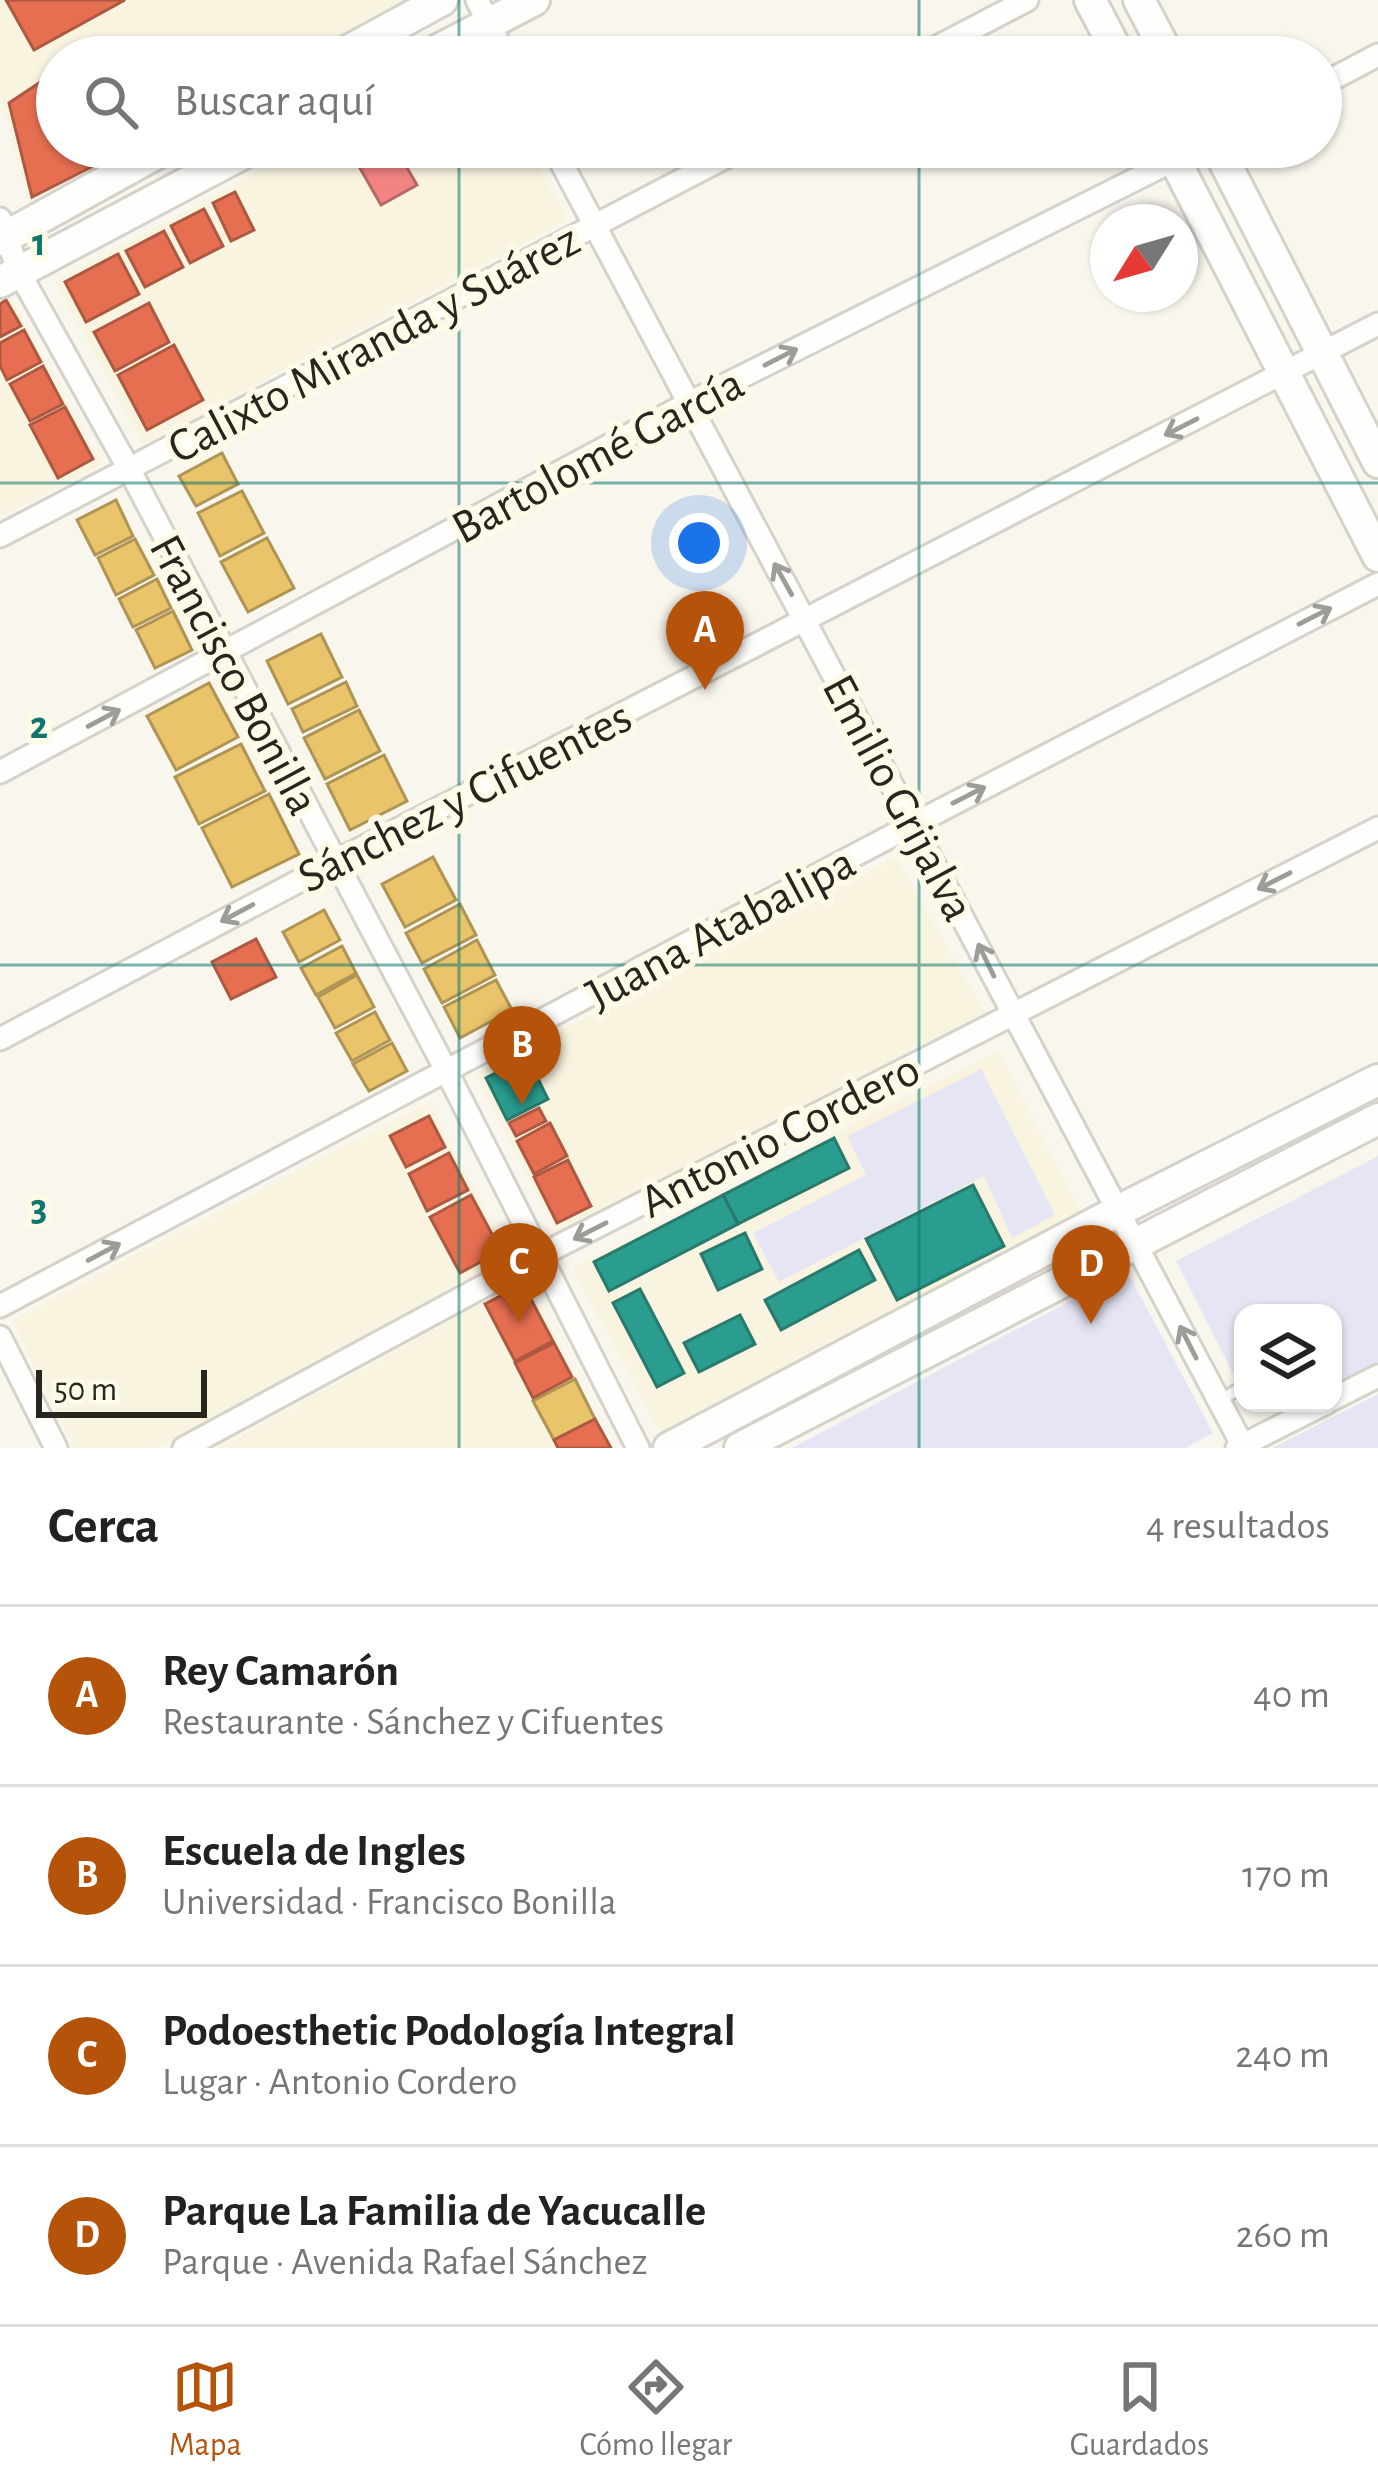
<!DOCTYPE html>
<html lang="es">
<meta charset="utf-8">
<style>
body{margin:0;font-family:"Alegreya Sans",sans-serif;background:#f6f6f6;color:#222}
.controls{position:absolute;right:36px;bottom:36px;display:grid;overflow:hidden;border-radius:24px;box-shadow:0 3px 9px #0004}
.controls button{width:108px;height:108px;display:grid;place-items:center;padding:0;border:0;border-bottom:3px solid #e0e0e0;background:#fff;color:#222;font:60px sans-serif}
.compass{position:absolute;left:1090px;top:204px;width:108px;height:108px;border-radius:50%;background:#fff;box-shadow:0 3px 9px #0004;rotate:233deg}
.scale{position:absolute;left:36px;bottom:30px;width:171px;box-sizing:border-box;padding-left:12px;border:6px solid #27251d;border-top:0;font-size:33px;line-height:42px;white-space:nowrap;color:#27251d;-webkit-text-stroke:9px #fefae8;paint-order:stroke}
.you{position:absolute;left:699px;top:543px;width:42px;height:42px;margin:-30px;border:9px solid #fff;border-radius:50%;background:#1a73e8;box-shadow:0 0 0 18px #1a73e833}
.badge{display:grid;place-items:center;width:78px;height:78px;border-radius:50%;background:#b45309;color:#fff;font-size:39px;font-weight:700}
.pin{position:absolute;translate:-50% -99px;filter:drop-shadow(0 3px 6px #0008)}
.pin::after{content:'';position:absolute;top:63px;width:42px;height:36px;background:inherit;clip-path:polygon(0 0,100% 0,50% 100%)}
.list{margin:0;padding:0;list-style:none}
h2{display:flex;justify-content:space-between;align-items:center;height:156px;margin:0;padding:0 48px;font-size:51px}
h2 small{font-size:39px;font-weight:400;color:#767676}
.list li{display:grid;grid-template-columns:78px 1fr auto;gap:36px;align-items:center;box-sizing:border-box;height:180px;padding:0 48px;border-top:3px solid #e0e0e0}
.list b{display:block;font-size:45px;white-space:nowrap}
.list p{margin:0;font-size:39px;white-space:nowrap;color:#767676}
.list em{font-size:39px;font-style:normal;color:#767676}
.icon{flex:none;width:66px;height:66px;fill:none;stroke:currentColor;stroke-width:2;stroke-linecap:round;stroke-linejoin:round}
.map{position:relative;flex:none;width:1378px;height:1448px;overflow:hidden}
.search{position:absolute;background:#fff;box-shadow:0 3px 9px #0004;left:36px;right:36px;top:36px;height:132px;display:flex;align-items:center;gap:30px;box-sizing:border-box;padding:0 42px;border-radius:66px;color:#767676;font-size:45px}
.sheet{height:876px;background:#fff}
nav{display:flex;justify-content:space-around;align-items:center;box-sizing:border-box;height:168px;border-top:3px solid #e0e0e0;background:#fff;font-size:33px;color:#767676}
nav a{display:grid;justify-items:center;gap:6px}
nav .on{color:#b45309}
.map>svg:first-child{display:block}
.built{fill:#f9f4df}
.green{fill:#e6e5f4}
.homes{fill:#e9c46a;stroke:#af9453;stroke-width:3}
.shops{fill:#e76f51;stroke:#ad5941;stroke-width:3}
.schools{fill:#2a9d8f;stroke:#29796d;stroke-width:3}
.health{fill:#f28482;stroke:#b56864;stroke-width:3}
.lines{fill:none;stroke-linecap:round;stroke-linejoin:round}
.lane-casing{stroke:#d5d2ca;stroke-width:16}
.street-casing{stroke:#d5d2ca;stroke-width:27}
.secondary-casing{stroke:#d5d2ca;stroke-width:36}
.lane{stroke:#fefefc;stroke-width:10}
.street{stroke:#fefefc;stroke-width:21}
.secondary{stroke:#fefefc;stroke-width:30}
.oneway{stroke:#9d9c98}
.grid{fill:none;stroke:#0f766e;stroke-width:3;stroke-opacity:0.55}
.labels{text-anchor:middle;stroke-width:12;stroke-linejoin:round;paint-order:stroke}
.street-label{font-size:48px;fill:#27251d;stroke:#fefae8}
.grid-label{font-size:39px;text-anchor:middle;font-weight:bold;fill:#0f766e;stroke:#fefae8;stroke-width:12;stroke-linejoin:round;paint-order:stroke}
</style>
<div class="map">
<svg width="1378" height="1448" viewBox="0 0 1378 1448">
<rect width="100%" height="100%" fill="#f9f6ed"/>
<!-- built -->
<g class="built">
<polygon points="0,0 421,0 311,57 57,57 57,147 138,147 29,204 0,95"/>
<polygon points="304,147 528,147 567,220 143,444 55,281"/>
<polygon points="8,294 101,464 0,517 0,298"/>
<polygon points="896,857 985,1014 556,1233 476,1075"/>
<polygon points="999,1051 1084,1217 660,1434 573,1268"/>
<polygon points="429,1102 510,1257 155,1448 75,1448 12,1320"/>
<polygon points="526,1279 611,1448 218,1448"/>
</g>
<!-- green -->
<g class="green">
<polygon points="981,1069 1055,1215 1012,1238 984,1176 779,1282 753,1233 866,1175 847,1136"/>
<polygon points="1378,1156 1378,1365 1333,1388 1333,1313 1243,1313 1243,1393 1176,1261"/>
<polygon points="1127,1271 1213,1433 1185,1448 792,1448"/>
<polygon points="1378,1394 1378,1448 1272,1448"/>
</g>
<!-- homes -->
<g class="homes">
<polygon points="222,453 238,484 196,506 179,476"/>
<polygon points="242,491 264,533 220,556 198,513"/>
<polygon points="116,500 133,536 95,555 77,520"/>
<polygon points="267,538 294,588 248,612 221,562"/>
<polygon points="135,539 154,575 116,595 98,558"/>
<polygon points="157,579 171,608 133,627 119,599"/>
<polygon points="173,611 192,650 155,668 136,630"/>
<polygon points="321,634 342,677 288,704 267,661"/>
<polygon points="346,682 357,706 303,732 292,709"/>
<polygon points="209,683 238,737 176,770 147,716"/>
<polygon points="359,710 380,751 325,779 304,738"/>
<polygon points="241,744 265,791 199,824 175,777"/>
<polygon points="384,755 407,801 350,830 327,784"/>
<polygon points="269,794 299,854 232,887 202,828"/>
<polygon points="433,857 456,900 405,927 382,884"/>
<polygon points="460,904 476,935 422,963 406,933"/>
<polygon points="324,910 340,940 299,962 283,932"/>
<polygon points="477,940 495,975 442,1003 424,969"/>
<polygon points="342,946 356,973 316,995 301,968"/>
<polygon points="357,975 374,1007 335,1028 318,997"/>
<polygon points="496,980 512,1010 460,1038 444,1007"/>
<polygon points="375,1012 390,1040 352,1061 336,1033"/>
<polygon points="392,1043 407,1071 369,1091 353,1064"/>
<polygon points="575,1379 595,1419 554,1440 533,1401"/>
</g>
<!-- shops -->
<g class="shops">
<polygon points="6,0 125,0 34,50"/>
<polygon points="57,71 57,147 129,148 32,197 9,103"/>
<polygon points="235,192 254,230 231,241 213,203"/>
<polygon points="204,209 223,246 190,263 171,226"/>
<polygon points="164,231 183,267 145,287 126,251"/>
<polygon points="118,254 139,294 86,322 65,282"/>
<polygon points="6,300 21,326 0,337 0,304"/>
<polygon points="149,303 169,342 115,371 94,332"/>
<polygon points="24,330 41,362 7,380 0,366 0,343"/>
<polygon points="174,345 203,400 147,430 118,375"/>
<polygon points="43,366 63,404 30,421 10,384"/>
<polygon points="65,407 93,459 58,478 30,425"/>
<polygon points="256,939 276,977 231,999 212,962"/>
<polygon points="539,1108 546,1121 516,1136 509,1123"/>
<polygon points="429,1116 445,1147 406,1167 390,1136"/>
<polygon points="550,1123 567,1156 534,1174 517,1141"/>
<polygon points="449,1153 468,1190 427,1211 409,1174"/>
<polygon points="568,1160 591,1206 557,1223 534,1177"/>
<polygon points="471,1195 501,1251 460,1273 430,1217"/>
<polygon points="523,1284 553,1341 515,1361 485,1304"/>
<polygon points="554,1343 572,1377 533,1398 515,1363"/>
<polygon points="595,1419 611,1448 558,1448 554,1440"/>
</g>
<!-- schools -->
<g class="schools">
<polygon points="527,1057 548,1099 507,1120 486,1078"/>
<polygon points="834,1138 849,1168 738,1224 723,1195"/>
<polygon points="973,1185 1004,1246 897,1300 866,1239"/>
<polygon points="723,1195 738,1224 609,1291 594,1262"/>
<polygon points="745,1233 762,1269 718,1290 701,1254"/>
<polygon points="859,1250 875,1280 781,1330 765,1300"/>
<polygon points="640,1289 684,1373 657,1387 613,1303"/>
<polygon points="740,1315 755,1344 699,1372 684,1343"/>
</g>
<!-- health -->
<polygon class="health" points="348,147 395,147 417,185 381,205"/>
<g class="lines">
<!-- lane casing -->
<g class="lane-casing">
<polyline id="lane" points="1218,1401 1243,1387"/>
</g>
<!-- street casing -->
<g class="street-casing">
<g id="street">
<polyline points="477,0 506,57"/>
<polyline points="918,57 1027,0"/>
<polyline points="1321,85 1378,55"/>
<polyline points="553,147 1244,1448"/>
<polyline points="0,219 19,272 129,469 447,1072 638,1448"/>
<polyline points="0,536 745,147"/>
<polyline points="0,772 687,404 1200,147"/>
<polyline points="0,1039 335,862 1378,324"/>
<polyline points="0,1306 914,824 1378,584"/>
<polyline points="0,1337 56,1448"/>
<polyline points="1333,1399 1378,1376"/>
<polyline points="184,1448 543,1254 1378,828"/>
<polyline points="1237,1448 1326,1403"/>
</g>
</g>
<!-- secondary casing -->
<g class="secondary-casing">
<g id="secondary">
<polyline points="1090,0 1120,57"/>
<polyline points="1139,0 1169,57"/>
<polyline points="337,57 442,0"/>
<polyline points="425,57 534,0"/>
<polyline points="1168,147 1378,556"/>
<polyline points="1217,147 1378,462"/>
<polyline points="0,240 168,147"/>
<polyline points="0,282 255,147"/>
<polyline points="669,1448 1120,1210 1378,1080"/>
<polyline points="740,1448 1378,1119"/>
</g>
</g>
<!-- lane -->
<use href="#lane" class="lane"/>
<!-- street -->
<use href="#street" class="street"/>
<!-- secondary -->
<use href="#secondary" class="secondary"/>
</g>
<!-- one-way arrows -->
<defs><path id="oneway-shaft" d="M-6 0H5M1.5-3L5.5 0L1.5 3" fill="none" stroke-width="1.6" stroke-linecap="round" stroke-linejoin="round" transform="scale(3)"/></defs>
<g class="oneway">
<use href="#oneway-shaft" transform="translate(781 357) rotate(-27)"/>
<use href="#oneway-shaft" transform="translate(1181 427) rotate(153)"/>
<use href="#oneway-shaft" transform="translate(783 579) rotate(-119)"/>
<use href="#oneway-shaft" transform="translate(1315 616) rotate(-27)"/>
<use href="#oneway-shaft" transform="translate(104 718) rotate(-28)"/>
<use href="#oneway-shaft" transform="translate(969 795) rotate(-27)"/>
<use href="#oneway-shaft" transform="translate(1274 881) rotate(153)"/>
<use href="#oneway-shaft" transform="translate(237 913) rotate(152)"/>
<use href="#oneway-shaft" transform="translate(986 960) rotate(-116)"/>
<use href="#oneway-shaft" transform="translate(590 1231) rotate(153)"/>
<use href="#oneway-shaft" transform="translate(104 1252) rotate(-28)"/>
<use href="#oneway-shaft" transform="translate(1188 1342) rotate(-117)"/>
</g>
<!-- grid -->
<path class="grid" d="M459,0V57M919,0V57M459,147V1448M919,147V1448M0,483H1378M0,965H1378"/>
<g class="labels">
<!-- street labels -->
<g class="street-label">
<text transform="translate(373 342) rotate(-28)" y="17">Calixto Miranda y Suárez</text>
<text transform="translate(597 454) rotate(-28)" y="17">Bartolomé García</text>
<text transform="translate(236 674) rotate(62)" y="17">Francisco Bonilla</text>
<text transform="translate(464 795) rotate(-27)" y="17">Sánchez y Cifuentes</text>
<text transform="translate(900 797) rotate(62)" y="17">Emilio Grijalva</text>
<text transform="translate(720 927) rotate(-28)" y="17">Juana Atabalipa</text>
<text transform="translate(779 1134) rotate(-27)" y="17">Antonio Cordero</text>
</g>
</g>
<g class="grid-label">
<text x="39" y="255">1</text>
<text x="39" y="738">2</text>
<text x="39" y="1220">3</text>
</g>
</svg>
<div class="controls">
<button><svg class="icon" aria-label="layers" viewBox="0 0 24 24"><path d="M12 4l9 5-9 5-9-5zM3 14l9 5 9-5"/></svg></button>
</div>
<svg class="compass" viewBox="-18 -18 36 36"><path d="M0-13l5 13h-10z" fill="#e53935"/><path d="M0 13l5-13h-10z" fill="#767676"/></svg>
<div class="scale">50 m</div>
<div class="you"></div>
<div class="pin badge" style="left:705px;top:690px">A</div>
<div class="pin badge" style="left:522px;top:1105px">B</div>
<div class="pin badge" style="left:519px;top:1322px">C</div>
<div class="pin badge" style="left:1091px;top:1324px">D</div>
<div class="search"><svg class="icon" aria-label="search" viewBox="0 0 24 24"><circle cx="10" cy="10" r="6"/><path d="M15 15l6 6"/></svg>Buscar aquí</div>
</div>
<section class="sheet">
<h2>Cerca<small>4 resultados</small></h2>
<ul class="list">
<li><span class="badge">A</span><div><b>Rey Camarón</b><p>Restaurante · Sánchez y Cifuentes</p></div><em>40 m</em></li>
<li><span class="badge">B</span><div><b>Escuela de Ingles</b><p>Universidad · Francisco Bonilla</p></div><em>170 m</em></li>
<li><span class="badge">C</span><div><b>Podoesthetic Podología Integral</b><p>Lugar · Antonio Cordero</p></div><em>240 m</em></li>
<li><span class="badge">D</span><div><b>Parque La Familia de Yacucalle</b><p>Parque · Avenida Rafael Sánchez</p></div><em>260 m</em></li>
</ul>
</section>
<nav>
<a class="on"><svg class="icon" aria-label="map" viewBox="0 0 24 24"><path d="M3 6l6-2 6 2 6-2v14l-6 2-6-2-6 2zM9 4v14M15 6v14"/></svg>Mapa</a>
<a><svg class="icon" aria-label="directions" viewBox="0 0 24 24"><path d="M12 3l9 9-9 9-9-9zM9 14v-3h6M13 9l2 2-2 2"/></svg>Cómo llegar</a>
<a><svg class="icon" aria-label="saved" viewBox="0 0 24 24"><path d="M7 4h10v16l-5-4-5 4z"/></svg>Guardados</a>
</nav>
